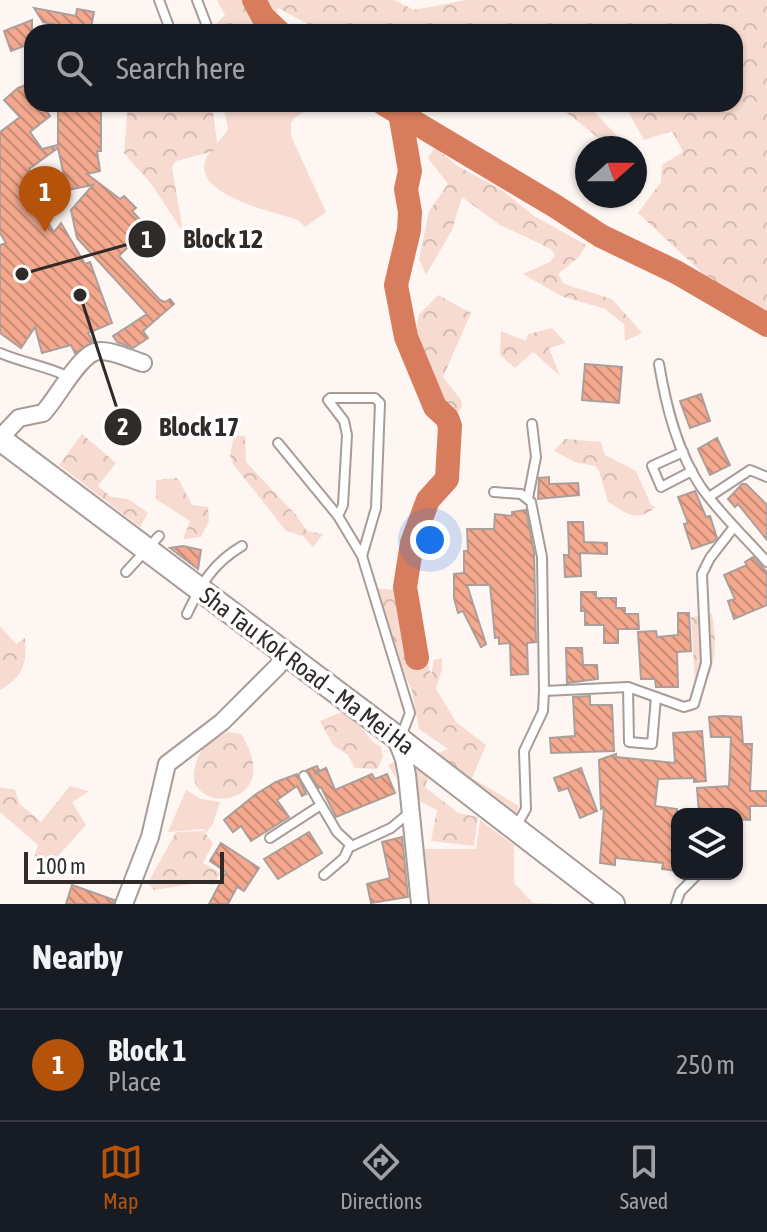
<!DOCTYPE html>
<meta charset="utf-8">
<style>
body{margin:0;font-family:"Asap Condensed",sans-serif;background:#242831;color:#f1f3f6}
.controls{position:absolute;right:24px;bottom:24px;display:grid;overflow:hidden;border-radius:16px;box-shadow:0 2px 6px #0004}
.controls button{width:72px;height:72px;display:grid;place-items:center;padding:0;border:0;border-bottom:2px solid #363941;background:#171b24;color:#f1f3f6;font:40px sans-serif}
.compass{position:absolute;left:575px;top:136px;width:72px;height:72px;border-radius:50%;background:#171b24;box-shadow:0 2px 6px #0004;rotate:69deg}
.scale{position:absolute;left:24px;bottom:20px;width:200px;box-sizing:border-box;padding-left:8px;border:4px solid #302b29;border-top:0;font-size:22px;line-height:28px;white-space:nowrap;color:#302b29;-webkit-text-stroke:6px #fff;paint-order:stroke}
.you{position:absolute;left:430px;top:540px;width:28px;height:28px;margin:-20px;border:6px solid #fff;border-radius:50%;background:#1a73e8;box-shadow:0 0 0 12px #1a73e833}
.badge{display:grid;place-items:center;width:52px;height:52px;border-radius:50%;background:#b45309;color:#fff;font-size:26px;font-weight:700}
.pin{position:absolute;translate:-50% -66px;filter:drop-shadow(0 2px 4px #0008)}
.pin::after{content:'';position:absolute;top:42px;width:28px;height:24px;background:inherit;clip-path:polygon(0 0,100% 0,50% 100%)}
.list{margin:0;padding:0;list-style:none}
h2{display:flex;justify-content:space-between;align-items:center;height:104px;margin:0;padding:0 32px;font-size:34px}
h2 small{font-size:26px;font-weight:400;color:#9ea1a6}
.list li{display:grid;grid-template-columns:52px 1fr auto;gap:24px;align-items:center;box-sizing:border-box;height:112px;padding:0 32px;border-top:2px solid #363941}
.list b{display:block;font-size:30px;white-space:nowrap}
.list p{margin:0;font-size:26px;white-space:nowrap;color:#9ea1a6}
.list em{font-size:26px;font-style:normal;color:#9ea1a6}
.icon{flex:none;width:44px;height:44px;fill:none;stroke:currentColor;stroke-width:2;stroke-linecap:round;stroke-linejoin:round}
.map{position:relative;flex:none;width:767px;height:904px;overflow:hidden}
.search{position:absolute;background:#171b24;box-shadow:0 2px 6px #0004;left:24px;right:24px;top:24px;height:88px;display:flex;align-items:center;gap:20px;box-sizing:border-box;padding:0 28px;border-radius:24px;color:#9ea1a6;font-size:30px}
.sheet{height:216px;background:#171b24}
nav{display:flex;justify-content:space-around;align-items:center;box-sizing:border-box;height:112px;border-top:2px solid #363941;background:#171b24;font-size:22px;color:#9ea1a6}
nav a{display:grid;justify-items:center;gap:4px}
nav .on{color:#b45309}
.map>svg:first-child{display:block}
.grass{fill:#f7dbd1}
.forest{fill:url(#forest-crowns)}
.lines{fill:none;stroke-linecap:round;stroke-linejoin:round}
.river{stroke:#d77d5d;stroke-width:24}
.building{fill:url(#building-back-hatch);stroke:#ac9f9b;stroke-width:2}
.service-casing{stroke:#a89c98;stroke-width:12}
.minor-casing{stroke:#a89c98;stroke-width:20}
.secondary-casing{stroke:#a89c98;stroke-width:26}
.service{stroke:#fff;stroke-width:8}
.minor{stroke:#fff;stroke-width:16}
.secondary{stroke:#fff;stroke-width:22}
.labels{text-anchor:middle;stroke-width:7;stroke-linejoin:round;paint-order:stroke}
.street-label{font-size:24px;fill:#302b29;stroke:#fff}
.leader{fill:none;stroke:#302b29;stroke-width:3}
.callout-dot{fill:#302b29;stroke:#fff;stroke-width:3}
.mark-label{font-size:24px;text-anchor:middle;font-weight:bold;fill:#fff}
.callout-label{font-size:26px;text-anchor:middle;font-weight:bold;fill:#302b29;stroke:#fff;stroke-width:7;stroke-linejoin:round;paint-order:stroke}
</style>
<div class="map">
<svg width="767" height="904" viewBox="0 0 767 904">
<defs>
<pattern id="forest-crowns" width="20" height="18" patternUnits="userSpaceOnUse" patternTransform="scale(2)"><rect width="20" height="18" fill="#f7dbd1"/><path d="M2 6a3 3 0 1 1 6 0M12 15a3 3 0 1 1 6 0" fill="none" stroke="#d4bcb3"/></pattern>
<pattern id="building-back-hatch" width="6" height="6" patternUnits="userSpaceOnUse" patternTransform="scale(2)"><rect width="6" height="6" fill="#f4a98e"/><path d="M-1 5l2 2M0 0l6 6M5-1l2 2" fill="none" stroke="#c68a74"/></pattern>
</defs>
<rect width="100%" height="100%" fill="#fef6f3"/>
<!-- grass -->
<g class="grass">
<path d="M223,104H334L337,108C320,105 303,109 291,122V136L326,212L305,227L298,220C275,212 191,195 206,159C211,148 222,140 228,129Z"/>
<polygon points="186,790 201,799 220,802 213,824 206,833 204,829 168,832"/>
<polygon points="480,820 514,845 514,883 533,903 560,904 429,904 420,849 476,849"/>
</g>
<!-- forest -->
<g class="forest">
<polygon points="217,0 394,0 414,10 466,0 767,0 767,319 701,272 638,213 661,182 662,165 683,152 672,131 644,140 624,104 735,104 735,32 584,32 581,26 547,32 323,32 278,8 270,27 274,32 208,32 225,15"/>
<polygon points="128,104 212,104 218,150 176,161 172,167 183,232 152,185 124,153"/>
<polygon points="556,104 587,104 617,136 601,140"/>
<polygon points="435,147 456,165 503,191 534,216 586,245 579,257 558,274 564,284 612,299 642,333 625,341 624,324 605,309 561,296 523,274 550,262 555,255 551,249 500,225 462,197 452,230 426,275 419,259 429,211 448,184 428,158"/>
<polygon points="438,295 471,313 443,377 461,400 462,407 453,418 432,394 439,386 414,336 419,315"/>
<polygon points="552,328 566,343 549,348 560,376 533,352 515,368 500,355 501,331 526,341 528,334"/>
<polygon points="82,434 116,463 98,486 111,497 128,499 148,513 140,527 59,465"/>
<polygon points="234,435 245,436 246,462 296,515 307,531 323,534 313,547 303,536 286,531 233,464 230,455"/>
<path d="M565,439L601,442L605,455L636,471L651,505L656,507C635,523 628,514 608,502L599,471L595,466L575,462L554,451Z"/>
<polygon points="178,478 192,505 208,507 209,521 201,537 183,539 190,521 156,499 156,480"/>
<polygon points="415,584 417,623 431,675 434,660 442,658 442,669 436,689 456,722 486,745 472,778 519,806 511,826 430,756 448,749 419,729 412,691 366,587 392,590"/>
<path d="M712,614C716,639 718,665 702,687H698L695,684L691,617Z"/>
<path d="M0,626L16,644L25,638C27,666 23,676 0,690Z"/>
<polygon points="346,710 373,742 381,747 383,757 377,769 355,768 348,755 333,745 320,721"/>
<path d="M228,732L241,734C289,810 182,816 195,767C197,758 200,751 207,745C213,740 221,736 228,732Z"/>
<polygon points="410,754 430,772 425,787 458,813 478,817 474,846 431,841 437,810 407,795 388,765"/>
<polygon points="70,786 89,791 72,802 86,825 52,863 33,861 38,845 0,812 0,787 15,790 19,803 41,822"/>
<polygon points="204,831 213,844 203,863 220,873 214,885 197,883 154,890 148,883 176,832"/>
</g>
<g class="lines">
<!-- river -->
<g class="river">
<polyline points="254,0 263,17 279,32"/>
<polyline points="384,104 555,206 601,236 676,272 767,325"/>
<polyline points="400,113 410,171 406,189 410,212 409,230 396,285 406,337 435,407 447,418 450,426 447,479 428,500 412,543 405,587 417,658"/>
</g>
</g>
<!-- building -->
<g class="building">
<polygon points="34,8 76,16 77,9 94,12 90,32 71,32 72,28 43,22"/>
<polygon points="32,20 32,43 11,51 4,31"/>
<polygon points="32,83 32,104 41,104 50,116 30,132 42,149 58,145 58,104 101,104 101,151 97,151 100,171 87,174 120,199 124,196 136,208 132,211 146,226 127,244 129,246 119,256 160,300 165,302 170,299 174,304 143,331 148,338 133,348 117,342 113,336 147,314 77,238 71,210 93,185 67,190 58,148 29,169 48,201 38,208 54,232 61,223 85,264 90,262 112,323 88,333 93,342 75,353 71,345 42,353 35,327 21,348 0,333 0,245 6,243 0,233 0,132 20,117 4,100 18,88"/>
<polygon points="585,364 622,367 619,403 582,400"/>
<polygon points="701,394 710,421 690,428 680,401"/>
<polygon points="717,438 730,465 710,475 698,449"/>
<polygon points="549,477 549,484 578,483 579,495 538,499 539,478"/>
<polygon points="742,484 746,484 767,505 767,540 738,504 735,507 728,499"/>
<polygon points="695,491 706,517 710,516 717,538 713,542 692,549 684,524 688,523 678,497"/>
<polygon points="526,510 534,553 536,642 527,643 528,674 511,675 510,643 499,644 499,637 495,638 490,585 467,585 486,644 481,647 463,611 458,613 454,598 454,574 464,573 464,551 468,551 467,529 494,529 495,514 512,516 512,512"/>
<polygon points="568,522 583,522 584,542 607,543 607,554 580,553 581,576 565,577 564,555 569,555"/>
<polygon points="183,546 201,550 198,569 170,548"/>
<polygon points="753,557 767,572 767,605 734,619 728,601 735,599 724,575 747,565 745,562"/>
<polygon points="581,592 596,592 596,598 616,598 616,608 625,608 625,614 638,614 639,629 618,629 618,643 604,643 604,625 585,625 585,611 581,611"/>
<polygon points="678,613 689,613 691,651 677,652 678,687 656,687 655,679 641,679 638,632 656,631 657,637 678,635"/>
<polygon points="566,648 582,648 583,665 597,665 598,679 567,683"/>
<polygon points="590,696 590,705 612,705 614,751 551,753 550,738 575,736 573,697"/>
<polygon points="723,716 741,717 743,744 752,744 750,791 767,791 767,806 750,806 750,820 737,819 737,814 699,814 697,788 729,786 731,737 711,737 709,717"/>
<polygon points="702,731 706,781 694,782 694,778 658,779 655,806 677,809 677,871 662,869 663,863 615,858 615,865 600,863 604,808 601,809 599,760 616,754 616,757 675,763 673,733"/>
<polygon points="317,766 319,770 314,774 326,768 335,790 372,774 375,779 387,774 395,793 336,817 321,787 319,788 307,770"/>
<polygon points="581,768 597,811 580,818 568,788 559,791 554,778"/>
<polygon points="297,774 306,794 302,796 297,786 277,800 289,817 251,841 241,826 233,832 224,820 256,794 276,782"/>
<polygon points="309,832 322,853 278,879 264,859"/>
<polygon points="402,837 408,897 371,903 367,884 390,878 382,842"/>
<polygon points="221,843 259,868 244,891 237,887 228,904 209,904 226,872 210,861"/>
<polygon points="72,885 114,900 113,904 66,904"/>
</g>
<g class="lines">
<!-- service casing -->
<g class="service-casing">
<g id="service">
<polyline points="159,0 168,24"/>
<polyline points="197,0 207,26"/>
<path d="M0,353C23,363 47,366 69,377"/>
<path d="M659,364C666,406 677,451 701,487C720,514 745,537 767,562"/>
<polyline points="278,443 338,516"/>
<polyline points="683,452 652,466 661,487 692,471"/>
<polyline points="494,492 521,494 531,502 542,557 544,691 543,711 524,751 526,809 515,828"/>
<polyline points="709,497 750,470 767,477"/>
<polyline points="528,498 536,457 532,424"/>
<polyline points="362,556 338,516 343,505 347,435 344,421 328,400 330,398 375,398 380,403 376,508 362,556 410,713 400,739"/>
<polyline points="126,572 159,536"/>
<path d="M187,614C201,584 213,563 242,546"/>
<polyline points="628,687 629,742 652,744 656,697"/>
<polyline points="544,691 628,687 684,707 694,704 706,663 702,574 710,558 734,527"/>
<polyline points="304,776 337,832 352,846 391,828 409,813"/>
<polyline points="270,838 321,805"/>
<polyline points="324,875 344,858 350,845"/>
<polyline points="676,904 680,892 698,874"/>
</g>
</g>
<!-- minor casing -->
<g class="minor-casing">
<g id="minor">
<path d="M0,438L19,418L43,413C57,399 80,352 99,351C112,350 130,359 143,363"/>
<polyline points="395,736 404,759 407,775 420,904"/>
<polyline points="124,904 150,837 167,764 222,722 278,666 285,654"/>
</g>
</g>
<!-- secondary casing -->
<g class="secondary-casing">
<polyline id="secondary" points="0,439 395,736 613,904"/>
</g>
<!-- service -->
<use href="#service" class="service"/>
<!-- minor -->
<use href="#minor" class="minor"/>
<!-- secondary -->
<use href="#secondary" class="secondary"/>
</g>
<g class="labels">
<!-- street labels -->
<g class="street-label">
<text transform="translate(307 671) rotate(37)" y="8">Sha Tau Kok Road – Ma Mei Ha</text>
</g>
</g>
<!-- callouts -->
<path class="leader" d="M22 274L147 239M80 295L123 427"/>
<g class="callout-dot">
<circle cx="22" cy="274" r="8"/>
<circle cx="80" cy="295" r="8"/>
<circle cx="147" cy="239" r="20"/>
<circle cx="123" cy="427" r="20"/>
</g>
<g class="mark-label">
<text x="147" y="248">1</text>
<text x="123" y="435">2</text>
</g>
<g class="callout-label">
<text x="223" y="248">Block 12</text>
<text x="199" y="436">Block 17</text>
</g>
</svg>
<div class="controls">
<button><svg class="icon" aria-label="layers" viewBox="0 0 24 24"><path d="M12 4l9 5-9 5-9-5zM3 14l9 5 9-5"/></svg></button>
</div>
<svg class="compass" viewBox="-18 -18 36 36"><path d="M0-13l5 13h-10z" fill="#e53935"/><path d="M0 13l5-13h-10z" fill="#9ea1a6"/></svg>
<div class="scale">100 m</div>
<div class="you"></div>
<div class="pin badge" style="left:45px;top:232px">1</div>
<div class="search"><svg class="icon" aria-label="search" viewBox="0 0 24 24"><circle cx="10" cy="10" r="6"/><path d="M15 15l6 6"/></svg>Search here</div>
</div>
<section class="sheet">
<h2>Nearby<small></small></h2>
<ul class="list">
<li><span class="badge">1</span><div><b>Block 1</b><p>Place</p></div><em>250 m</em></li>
</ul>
</section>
<nav>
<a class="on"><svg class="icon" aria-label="map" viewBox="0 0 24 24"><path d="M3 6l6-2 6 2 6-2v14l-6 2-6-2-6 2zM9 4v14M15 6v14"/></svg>Map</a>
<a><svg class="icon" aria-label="directions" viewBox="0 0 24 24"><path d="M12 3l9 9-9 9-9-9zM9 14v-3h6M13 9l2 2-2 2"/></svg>Directions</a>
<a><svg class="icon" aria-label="saved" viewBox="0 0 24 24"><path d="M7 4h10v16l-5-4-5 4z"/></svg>Saved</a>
</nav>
